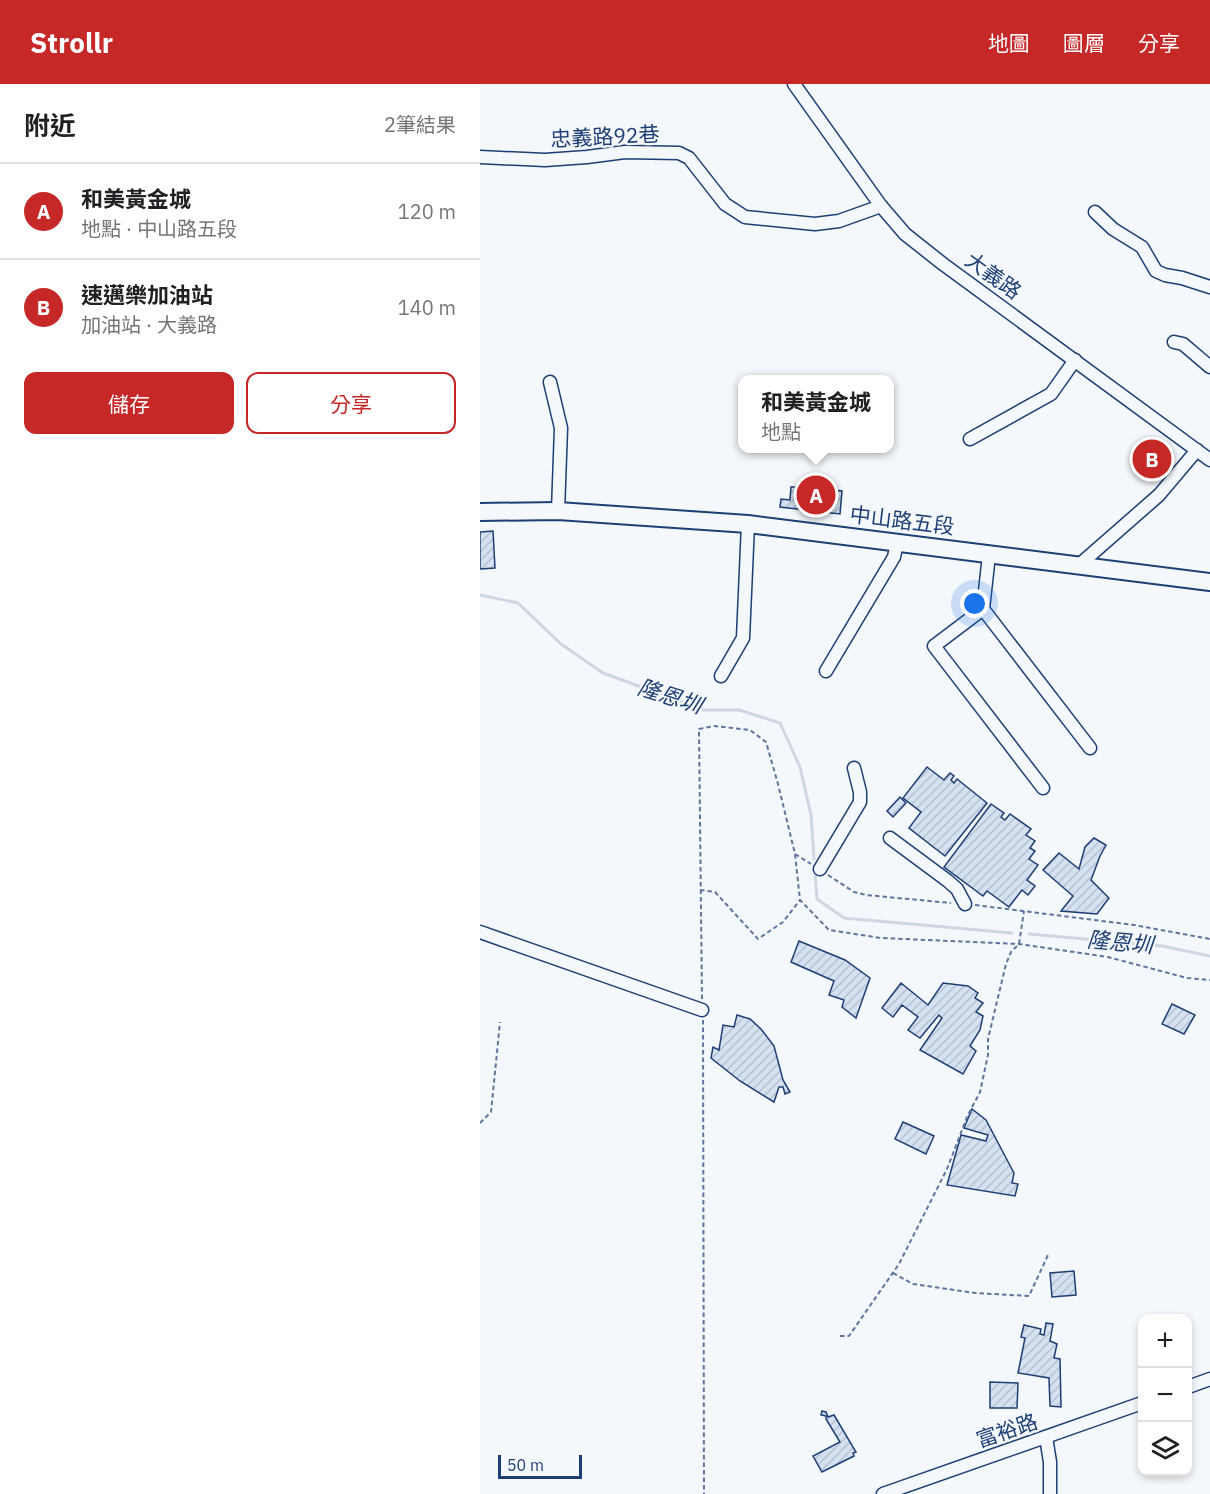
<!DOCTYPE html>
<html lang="zh-TW">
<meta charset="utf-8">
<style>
body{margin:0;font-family:"IBM Plex Sans","Noto Sans TC",sans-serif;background:#f2f2f2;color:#202124}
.controls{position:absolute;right:18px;bottom:18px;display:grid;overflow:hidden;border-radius:12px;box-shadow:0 3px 9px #0003}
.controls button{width:54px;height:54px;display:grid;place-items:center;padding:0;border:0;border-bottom:2px solid #e0e0e0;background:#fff;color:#202124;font:30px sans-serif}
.scale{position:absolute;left:18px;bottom:15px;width:84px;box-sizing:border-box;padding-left:6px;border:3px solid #1d3f73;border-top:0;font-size:16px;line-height:21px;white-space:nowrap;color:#1d3f73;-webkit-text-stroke:4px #f4f7fb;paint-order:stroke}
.you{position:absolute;left:495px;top:520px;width:21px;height:21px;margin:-15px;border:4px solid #fff;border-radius:50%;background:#1a73e8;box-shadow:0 0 0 9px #1a73e833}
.badge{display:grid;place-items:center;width:39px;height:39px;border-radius:50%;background:#c62828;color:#fff;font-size:20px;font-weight:700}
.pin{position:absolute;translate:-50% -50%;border:3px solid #fff;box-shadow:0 2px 6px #0006}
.popup{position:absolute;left:258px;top:291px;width:156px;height:78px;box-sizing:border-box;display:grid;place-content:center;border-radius:12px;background:#fff;filter:drop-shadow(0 2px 4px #0005);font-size:20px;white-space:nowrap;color:#757577}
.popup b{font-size:22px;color:#202124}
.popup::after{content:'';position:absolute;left:50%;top:100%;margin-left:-12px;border:12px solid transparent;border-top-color:#fff}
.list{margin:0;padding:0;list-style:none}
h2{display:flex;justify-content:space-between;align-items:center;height:78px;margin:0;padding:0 24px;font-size:26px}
h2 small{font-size:20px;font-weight:400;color:#757577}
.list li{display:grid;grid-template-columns:39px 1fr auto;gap:18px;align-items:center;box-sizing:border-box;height:96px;padding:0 24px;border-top:2px solid #e0e0e0}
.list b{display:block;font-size:22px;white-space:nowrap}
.list p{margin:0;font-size:20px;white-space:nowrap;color:#757577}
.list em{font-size:20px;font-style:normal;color:#757577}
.actions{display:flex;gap:12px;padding:18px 24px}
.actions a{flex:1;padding:14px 0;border:2px solid #c62828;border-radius:12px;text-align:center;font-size:21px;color:#c62828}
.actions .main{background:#c62828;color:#fff}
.icon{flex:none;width:33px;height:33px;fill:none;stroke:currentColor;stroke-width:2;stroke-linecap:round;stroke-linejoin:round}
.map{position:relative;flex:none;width:730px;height:1410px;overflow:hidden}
header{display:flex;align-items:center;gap:36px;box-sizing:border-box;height:84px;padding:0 30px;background:#c62828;color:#fff}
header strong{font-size:28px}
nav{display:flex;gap:33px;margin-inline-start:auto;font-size:21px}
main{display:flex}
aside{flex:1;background:#fff}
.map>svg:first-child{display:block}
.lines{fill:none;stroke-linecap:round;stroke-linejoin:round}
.stream{stroke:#cfd7e4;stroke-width:3}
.building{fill:url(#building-hatch);stroke:#1d3f73;stroke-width:1.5}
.minor-casing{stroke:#1d3f73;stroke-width:15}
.major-casing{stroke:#1d3f73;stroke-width:20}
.path{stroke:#5e769c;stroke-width:2;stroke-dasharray:4.5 3;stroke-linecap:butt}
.minor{stroke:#f4f7fb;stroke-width:12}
.major{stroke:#f4f7fb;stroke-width:16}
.labels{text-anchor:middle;stroke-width:4.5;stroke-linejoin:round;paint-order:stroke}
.street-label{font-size:21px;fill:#1d3f73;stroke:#f4f7fb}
.water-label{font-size:22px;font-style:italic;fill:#1d3f73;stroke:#f4f7fb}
</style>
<header>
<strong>Strollr</strong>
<nav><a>地圖</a><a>圖層</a><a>分享</a></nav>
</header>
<main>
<aside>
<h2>附近<small>2筆結果</small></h2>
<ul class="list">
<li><span class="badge">A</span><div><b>和美黃金城</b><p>地點 · 中山路五段</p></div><em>120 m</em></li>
<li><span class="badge">B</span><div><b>速邁樂加油站</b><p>加油站 · 大義路</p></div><em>140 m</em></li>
</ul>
<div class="actions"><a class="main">儲存</a><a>分享</a></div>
</aside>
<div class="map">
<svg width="730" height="1410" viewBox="0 0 730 1410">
<defs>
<pattern id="building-hatch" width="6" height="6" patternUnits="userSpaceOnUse" patternTransform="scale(1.5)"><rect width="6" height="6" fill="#d5e0f0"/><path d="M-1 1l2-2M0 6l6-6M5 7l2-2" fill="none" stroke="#b6c1d1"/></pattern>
</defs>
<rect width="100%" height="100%" fill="#f4f7fb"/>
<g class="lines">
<!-- stream -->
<g class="stream">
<polyline points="0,511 38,519 81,560 123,589 224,626 259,626 300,639 320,683 331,731 334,775"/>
<polyline points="335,789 337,815 364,834 532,849"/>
<polyline points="549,850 682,862 730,872"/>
</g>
</g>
<!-- building -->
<g class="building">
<polygon points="319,399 334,401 333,404 362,407 360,430 300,423 301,415 310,416 311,403 319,403"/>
<polygon points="13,447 15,484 0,485 0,448"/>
<polygon points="447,683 464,696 470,689 474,692 471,696 474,699 477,695 507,719 465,772 429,744 441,728 423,714"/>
<polygon points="420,713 426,719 413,733 407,727"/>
<polygon points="511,720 524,729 521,733 525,736 530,730 551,745 546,751 555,757 550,764 555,767 549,775 558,781 547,796 555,802 548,811 542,806 529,823 507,807 503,812 464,783"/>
<polygon points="614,754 626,761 620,772 611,796 629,814 617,830 581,827 593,812 563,786 579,769 599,785 605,763"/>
<polygon points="319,857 365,876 390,894 376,934 362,923 364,916 349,911 354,897 311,878"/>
<polygon points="421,899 448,921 463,899 488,902 498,909 495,914 503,919 496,928 503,932 500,946 490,962 496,967 483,990 440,966 462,934 459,931 440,954 428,946 438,933 422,921 413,933 402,924"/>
<polygon points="692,920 715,931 704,950 682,940"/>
<polygon points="257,931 270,935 281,945 294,962 303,996 310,1008 305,1010 303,1003 299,1003 294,1018 260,997 231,974 233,963 239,966 243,941 254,943"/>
<polygon points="492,1025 506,1036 534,1089 532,1099 538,1100 535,1112 467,1101 481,1051 506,1057 508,1051 484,1044"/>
<polygon points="423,1038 454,1052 446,1070 415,1055"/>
<polygon points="594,1187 596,1211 572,1213 570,1189"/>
<polygon points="566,1239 573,1240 570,1257 577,1260 574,1274 580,1275 581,1323 570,1322 569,1294 538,1289 545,1254 541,1253 544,1241 561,1245 560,1250 564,1251"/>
<polygon points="510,1298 538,1299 537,1324 510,1324"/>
<polygon points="342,1327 346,1328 348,1333 354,1331 376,1368 373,1369 374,1372 342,1388 333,1372 360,1358 346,1335 346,1332 341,1331"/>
</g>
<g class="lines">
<!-- minor casing -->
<g class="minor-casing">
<g id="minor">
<polyline points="314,0 401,122 425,150 463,180 730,376"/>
<polyline points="0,73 65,76 107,73 145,68 199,69 209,74 245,120 265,133 335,140 359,137 401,122"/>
<polyline points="615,128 633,145 662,163 676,187 685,191 702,194 730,203"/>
<polyline points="694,258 703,260 730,283"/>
<polyline points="70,298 81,344 78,427"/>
<polyline points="490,355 571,310 595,276"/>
<polyline points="509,471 503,525 610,664"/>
<polyline points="598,482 679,411 717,366"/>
<polyline points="503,525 454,562 563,704"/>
<polyline points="346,587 414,473 417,459"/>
<polyline points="241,592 263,554 268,440"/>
<polyline points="410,754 468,797 477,805 485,820"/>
<polyline points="340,785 380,718 380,708 374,684"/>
<polyline points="0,848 222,926"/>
<polyline points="708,1303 730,1295"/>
<polyline points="566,1353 570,1378 570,1410"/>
<polyline points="403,1410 662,1319"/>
</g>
</g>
<!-- major casing -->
<g class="major-casing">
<polyline id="major" points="0,428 78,427 268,440 730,498"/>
</g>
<!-- path -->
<g class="path">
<polyline points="315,770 331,780"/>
<polyline points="348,791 374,808 386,811 471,819"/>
<polyline points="220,806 235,808 278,855 303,838 320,816"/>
<polyline points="495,821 654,841 730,855"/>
<polyline points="222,915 219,645 234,642 270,646 286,658 298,700 315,770 320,816 349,846 401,854 539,860 628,873 707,894 730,896"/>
<polyline points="223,936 224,1410"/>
<polyline points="0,1039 11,1028 20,938"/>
<polyline points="413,1189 433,1200 495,1209 549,1212 568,1171"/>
<polyline points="360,1252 369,1252 419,1180 467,1085 487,1033 500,1008 508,971 508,955 526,880 531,868 539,860 544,827"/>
</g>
<!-- minor -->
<use href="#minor" class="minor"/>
<!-- major -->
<use href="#major" class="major"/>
</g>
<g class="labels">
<!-- street labels -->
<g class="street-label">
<text transform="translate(125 53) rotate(-3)" y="7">忠義路92巷</text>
<text transform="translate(513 192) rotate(36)" y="7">大義路</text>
<text transform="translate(422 437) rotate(7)" y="7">中山路五段</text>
<text transform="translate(527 1347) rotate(-19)" y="7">富裕路</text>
</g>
<!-- water labels -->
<g class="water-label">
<text transform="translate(190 612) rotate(18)" y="8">隆恩圳</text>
<text transform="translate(640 858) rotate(5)" y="8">隆恩圳</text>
</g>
</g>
</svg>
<div class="controls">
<button>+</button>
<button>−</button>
<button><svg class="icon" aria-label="layers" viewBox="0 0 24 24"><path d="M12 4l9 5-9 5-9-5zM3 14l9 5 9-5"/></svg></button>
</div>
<div class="scale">50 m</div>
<div class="you"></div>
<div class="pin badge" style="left:336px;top:411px">A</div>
<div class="popup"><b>和美黃金城</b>地點</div>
<div class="pin badge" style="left:672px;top:375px">B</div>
</div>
</main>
